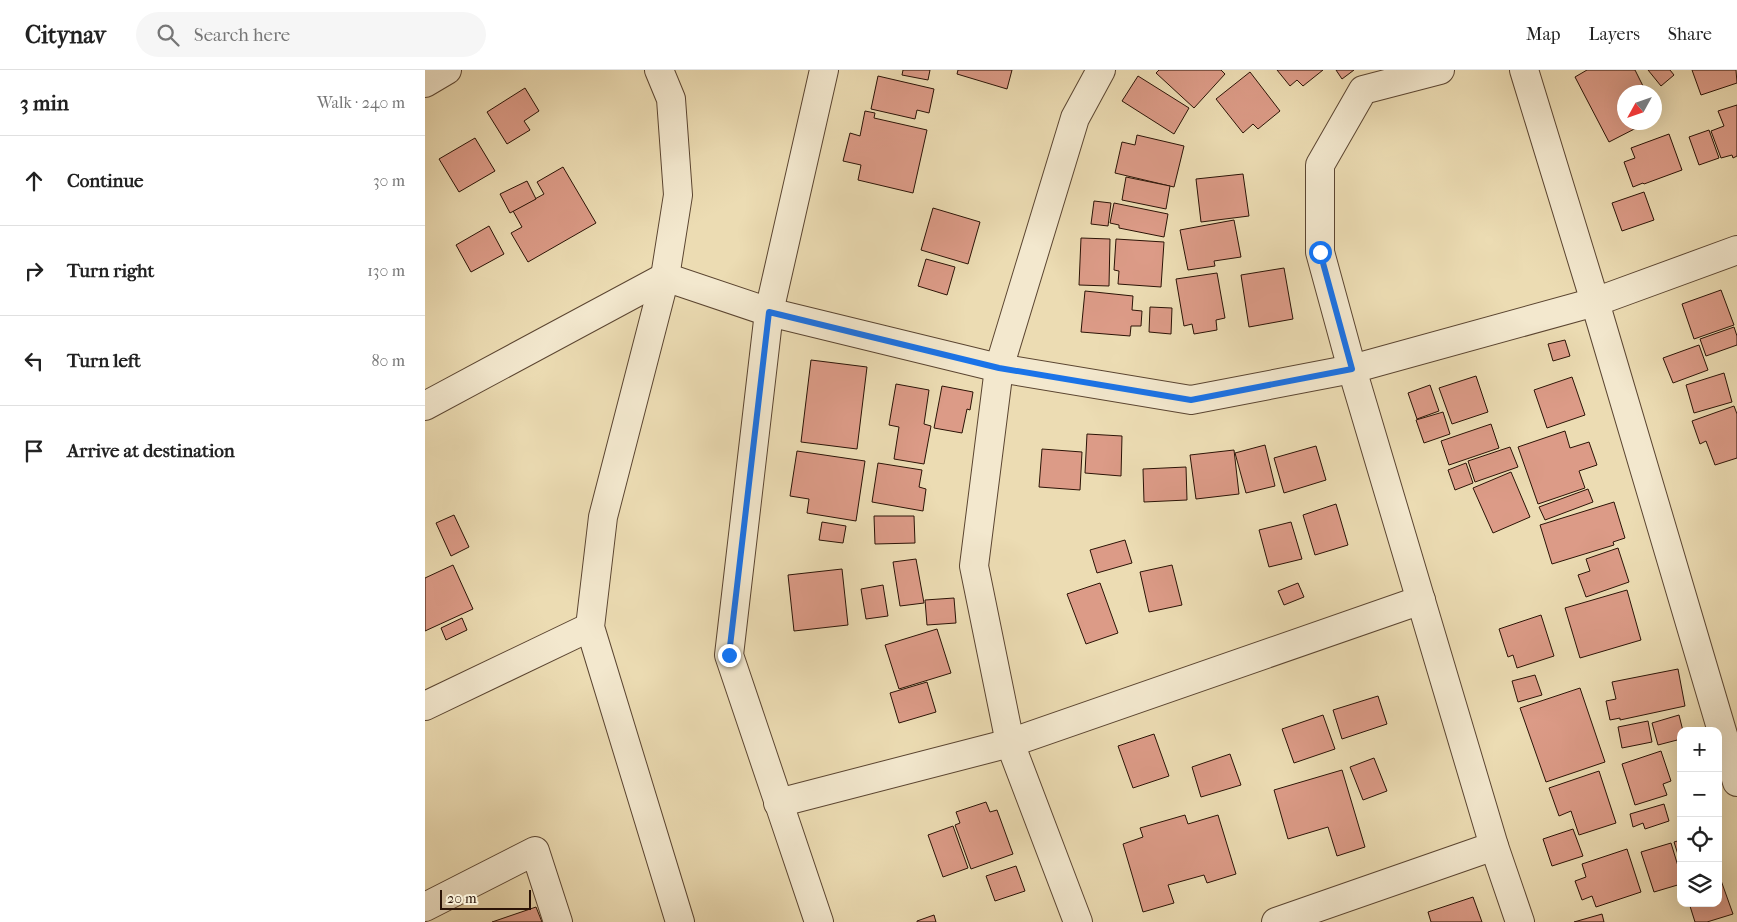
<!DOCTYPE html>
<meta charset="utf-8">
<style>
body{margin:0;font-family:"IM FELL French Canon",serif;background:#f6f6f6;color:#222}
.controls{position:absolute;right:15px;bottom:15px;display:grid;overflow:hidden;border-radius:10px;box-shadow:0 5px 20px #0002}
.controls button{width:45px;height:45px;display:grid;place-items:center;padding:0;border:0;border-bottom:1px solid #e0e0e0;background:#fff;color:#222;font:25px sans-serif}
.compass{position:absolute;left:1192px;top:15px;width:45px;height:45px;border-radius:50%;background:#fff;box-shadow:0 5px 20px #0002;rotate:230deg}
.scale{position:absolute;left:15px;bottom:12px;width:91px;box-sizing:border-box;padding-left:5px;border:2px solid #2b1306;border-top:0;font-size:14px;line-height:18px;white-space:nowrap;color:#2b1306;-webkit-text-stroke:4px #f3e8ce;paint-order:stroke}
.stop{position:absolute;width:15px;height:15px;margin:-11px;border:4px solid #1a73e8;border-radius:50%;background:#fff}
.stop.end{background:#1a73e8;border-color:#fff;box-shadow:0 1px 5px #0008}
.list{margin:0;padding:0;list-style:none}
h2{display:flex;justify-content:space-between;align-items:center;height:65px;margin:0;padding:0 20px;font-size:21px}
h2 small{font-size:16px;font-weight:400;color:#767676}
.list li{display:grid;grid-template-columns:32px 1fr auto;gap:15px;align-items:center;box-sizing:border-box;height:90px;padding:0 20px;border-top:1px solid #e0e0e0}
.list b{display:block;font-size:19px;white-space:nowrap}
.list em{font-size:16px;font-style:normal;color:#767676}
.icon{flex:none;width:28px;height:28px;fill:none;stroke:currentColor;stroke-width:2;stroke-linecap:round;stroke-linejoin:round}
.map{position:relative;flex:none;width:1312px;height:852px;overflow:hidden}
header{display:flex;align-items:center;gap:30px;box-sizing:border-box;height:70px;padding:0 25px;background:#fff;border-bottom:1px solid #e0e0e0}
header strong{font-size:24px}
nav{display:flex;gap:28px;margin-inline-start:auto;font-size:18px}
.search{width:350px;height:45px;background:#f6f6f6;display:flex;align-items:center;gap:12px;box-sizing:border-box;padding:0 18px;border-radius:28px;color:#767676;font-size:19px}
main{display:flex}
aside{flex:1;background:#fff}
.map>svg:first-child{display:block}
.building{fill:#dc9b87;stroke:#2b1306}
.lines{fill:none;stroke-linecap:round;stroke-linejoin:round}
.minor-casing{stroke:#5b4531;stroke-width:30}
.minor{stroke:#f3e8ce;stroke-width:28}
.route{stroke:#1a73e8;stroke-width:6}
</style>
<header>
<strong>Citynav</strong>
<div class="search"><svg class="icon" aria-label="search" viewBox="0 0 24 24"><circle cx="10" cy="10" r="6"/><path d="M15 15l6 6"/></svg>Search here</div>
<nav><a>Map</a><a>Layers</a><a>Share</a></nav>
</header>
<main>
<aside>
<h2>3 min<small>Walk · 240 m</small></h2>
<ul class="list">
<li><svg class="icon" aria-label="ahead" viewBox="0 0 24 24"><path d="M12 20V5M6 11l6-6 6 6"/></svg><div><b>Continue</b></div><em>30 m</em></li>
<li><svg class="icon" aria-label="right" viewBox="0 0 24 24"><path d="M7 20v-9h11M14 6l5 5-5 5"/></svg><div><b>Turn right</b></div><em>130 m</em></li>
<li><svg class="icon" aria-label="left" viewBox="0 0 24 24"><path d="M17 20v-9H6M10 6l-5 5 5 5"/></svg><div><b>Turn left</b></div><em>80 m</em></li>
<li><svg class="icon" aria-label="arrive" viewBox="0 0 24 24"><path d="M6 21V4h12l-3 4 3 4H6"/></svg><div><b>Arrive at destination</b></div></li>
</ul>
</aside>
<div class="map">
<svg width="1312" height="852" viewBox="0 0 1312 852">
<rect width="100%" height="100%" fill="#ecdcb3"/>
<filter id="stains"><feTurbulence type="fractalNoise" baseFrequency=".004" numOctaves="4"/><feColorMatrix values="0 0 0 0 .2 0 0 0 0 .09 0 0 0 0 .02 0 0 0 .5 -.17"/></filter>
<radialGradient id="worn" r=".72"><stop offset=".6" stop-color="#630" stop-opacity="0"/><stop offset="1" stop-color="#630" stop-opacity=".3"/></radialGradient>
<!-- building -->
<g class="building">
<polygon points="478,0 505,0 503,10 477,5"/>
<polygon points="533,0 587,0 582,19 532,4"/>
<polygon points="734,0 796,0 800,4 769,38 731,3"/>
<polygon points="852,0 898,0 878,16 872,10 865,16"/>
<polygon points="911,0 929,0 917,9"/>
<polygon points="1162,0 1210,0 1221,22 1200,22 1200,52 1223,52 1184,72 1150,7"/>
<polygon points="1223,0 1245,0 1249,5 1236,16"/>
<polygon points="1267,0 1311,0 1312,13 1276,25"/>
<polygon points="825,2 855,41 833,59 828,54 818,63 791,29"/>
<polygon points="453,6 509,19 504,43 492,40 490,49 446,39"/>
<polygon points="713,6 764,38 749,64 697,31"/>
<polygon points="100,18 114,41 99,51 105,60 82,74 62,42"/>
<polygon points="1312,35 1312,86 1308,88 1307,85 1296,88 1286,61 1299,56 1293,41"/>
<polygon points="440,41 450,43 449,48 502,60 488,123 433,110 436,95 418,91 425,63 435,66"/>
<polygon points="1284,60 1294,88 1274,95 1264,67"/>
<polygon points="1244,64 1257,100 1219,114 1218,113 1208,117 1199,92 1210,88 1206,78"/>
<polygon points="712,65 759,76 749,117 690,103 697,72 710,75"/>
<polygon points="50,68 70,101 34,122 14,89"/>
<polygon points="138,97 171,153 103,192 86,163 97,157 88,141 119,124 112,112"/>
<polygon points="818,104 824,146 776,152 771,109"/>
<polygon points="701,107 745,116 741,139 697,130"/>
<polygon points="102,111 111,129 85,143 75,124"/>
<polygon points="1219,122 1229,150 1197,161 1187,133"/>
<polygon points="669,131 686,133 683,156 666,154"/>
<polygon points="689,133 743,144 739,167 694,158 694,155 685,153"/>
<polygon points="508,138 555,152 543,194 496,180"/>
<polygon points="809,150 816,187 789,191 790,196 763,200 755,160"/>
<polygon points="64,156 79,184 46,202 31,175"/>
<polygon points="656,168 685,169 684,216 654,215"/>
<polygon points="691,169 739,172 736,217 693,214 694,201 689,200"/>
<polygon points="501,189 530,197 522,225 493,216"/>
<polygon points="859,198 868,249 824,257 816,205"/>
<polygon points="792,203 800,248 791,250 792,260 769,264 767,254 759,256 751,209"/>
<polygon points="1296,220 1309,255 1269,269 1257,234"/>
<polygon points="660,221 708,226 707,240 717,241 716,256 706,256 705,266 656,262"/>
<polygon points="725,237 747,238 746,264 724,262"/>
<polygon points="1309,257 1312,266 1312,275 1281,286 1275,269"/>
<polygon points="1140,270 1145,286 1128,291 1123,274"/>
<polygon points="1274,275 1283,300 1248,313 1238,288"/>
<polygon points="386,290 442,297 432,379 376,372"/>
<polygon points="1299,303 1307,332 1269,343 1261,315"/>
<polygon points="1051,306 1063,342 1027,354 1014,318"/>
<polygon points="1147,307 1160,345 1122,358 1109,320"/>
<polygon points="471,314 504,320 499,354 506,356 499,394 469,389 474,357 464,355"/>
<polygon points="1005,315 1014,341 992,349 983,323"/>
<polygon points="517,316 548,322 545,340 542,339 537,363 509,358"/>
<polygon points="1309,336 1312,344 1312,388 1290,395 1281,371 1275,374 1267,351"/>
<polygon points="1018,342 1025,364 999,373 991,350"/>
<polygon points="1066,354 1074,378 1024,395 1016,371"/>
<polygon points="1140,361 1145,378 1164,372 1172,395 1154,401 1160,418 1113,434 1093,377"/>
<polygon points="662,364 697,366 696,406 660,403"/>
<polygon points="840,375 850,416 821,423 810,383"/>
<polygon points="891,376 901,410 859,423 849,388"/>
<polygon points="1085,377 1093,397 1050,412 1043,391"/>
<polygon points="617,379 657,382 655,420 614,417"/>
<polygon points="809,380 814,424 771,429 765,385"/>
<polygon points="372,381 440,391 431,451 382,443 384,429 365,426"/>
<polygon points="453,393 497,400 494,417 501,419 498,441 447,432"/>
<polygon points="1041,393 1048,413 1030,420 1023,400"/>
<polygon points="761,397 762,430 719,432 718,399"/>
<polygon points="1086,402 1105,447 1068,463 1048,418"/>
<polygon points="1163,419 1168,432 1120,450 1114,437"/>
<polygon points="1189,432 1200,468 1188,472 1189,475 1127,494 1115,455"/>
<polygon points="911,434 923,475 890,485 878,445"/>
<polygon points="29,445 44,477 26,486 11,453"/>
<polygon points="449,446 489,446 490,473 450,474"/>
<polygon points="397,452 421,456 418,473 394,470"/>
<polygon points="866,452 877,489 844,497 834,460"/>
<polygon points="700,470 707,493 672,503 665,480"/>
<polygon points="1193,478 1204,512 1161,527 1153,505 1165,501 1161,489"/>
<polygon points="491,489 499,533 475,536 468,492"/>
<polygon points="28,495 48,539 0,561 0,508"/>
<polygon points="747,495 757,535 724,542 715,502"/>
<polygon points="417,499 423,555 369,561 363,505"/>
<polygon points="675,513 693,563 661,574 642,524"/>
<polygon points="873,513 879,527 859,535 853,521"/>
<polygon points="458,515 463,546 441,549 436,519"/>
<polygon points="1202,520 1216,570 1155,588 1140,538"/>
<polygon points="529,528 531,553 502,555 500,530"/>
<polygon points="1116,545 1129,586 1092,598 1088,585 1083,587 1074,559"/>
<polygon points="37,548 42,560 21,570 16,558"/>
<polygon points="512,559 526,603 474,619 460,575"/>
<polygon points="1253,599 1260,636 1195,650 1195,648 1185,650 1181,631 1191,629 1187,612"/>
<polygon points="1110,605 1117,625 1093,632 1087,611"/>
<polygon points="502,612 511,642 474,653 465,623"/>
<polygon points="1155,618 1180,692 1121,712 1095,638"/>
<polygon points="953,626 962,654 917,669 908,640"/>
<polygon points="898,645 910,679 869,693 857,659"/>
<polygon points="1254,645 1258,661 1256,661 1256,669 1233,675 1227,653"/>
<polygon points="1223,651 1227,672 1197,678 1193,657"/>
<polygon points="729,664 744,706 708,718 693,676"/>
<polygon points="1236,681 1246,711 1238,714 1242,725 1210,735 1197,694"/>
<polygon points="805,684 816,715 776,727 767,697"/>
<polygon points="949,688 962,721 938,730 925,697"/>
<polygon points="917,700 940,777 912,786 903,757 863,769 849,720"/>
<polygon points="1174,701 1191,753 1154,765 1146,741 1134,746 1124,718"/>
<polygon points="561,732 565,742 572,740 588,784 546,799 530,755 535,753 531,742"/>
<polygon points="1239,734 1244,751 1220,759 1218,753 1208,757 1205,744"/>
<polygon points="760,745 763,754 793,745 811,804 782,813 779,805 743,815 749,833 718,842 698,774 718,767 715,758"/>
<polygon points="528,756 543,798 518,807 503,765"/>
<polygon points="1148,759 1158,786 1127,796 1118,769"/>
<polygon points="1256,770 1256,794 1249,772"/>
<polygon points="1246,773 1256,806 1256,814 1229,822 1216,782"/>
<polygon points="1202,779 1216,822 1171,837 1167,826 1157,830 1150,811 1161,807 1157,794"/>
<polygon points="591,796 600,821 570,831 561,806"/>
<polygon points="1293,802 1308,844 1282,852 1270,852 1264,833 1293,833"/>
<polygon points="1048,827 1057,852 1006,852 1003,842"/>
<polygon points="111,837 117,852 67,852"/>
<polygon points="1177,844 1179,852 1149,852"/>
<polygon points="509,845 511,852 492,852 492,851"/>
</g>
<g class="lines">
<!-- minor casing -->
<g class="minor-casing">
<g id="minor">
<polyline points="234,0 246,29 253,125 240,207 178,447 165,557 255,852"/>
<polyline points="1015,0 938,20 895,95 895,182 927,299 1069,776 1095,852"/>
<polyline points="1099,0 1170,232 1312,712"/>
<polyline points="0,13 22,0"/>
<polyline points="0,336 240,207 344,242 574,298 766,330 927,299 1170,232 1312,180"/>
<polyline points="0,636 165,557"/>
<polyline points="353,733 585,673 996,530"/>
<polyline points="0,837 110,781 133,852"/>
<polyline points="394,852 304,585 344,242 399,0"/>
<polyline points="653,852 585,673 549,496 574,298 650,48 676,0"/>
<polyline points="851,852 1069,776"/>
</g>
</g>
<!-- minor -->
<use href="#minor" class="minor"/>
</g>
<g class="lines">
<!-- route -->
<polyline class="route" points="304,585 344,242 574,298 766,330 927,299 895,182"/>
</g>
<rect width="100%" height="100%" filter="url(#stains)"/>
<rect width="100%" height="100%" fill="url(#worn)"/>
</svg>
<div class="controls">
<button>+</button>
<button>−</button>
<button><svg class="icon" aria-label="locate" viewBox="0 0 24 24"><circle cx="12" cy="12" r="6"/><path d="M12 2v4M12 18v4M2 12h4M18 12h4"/></svg></button>
<button><svg class="icon" aria-label="layers" viewBox="0 0 24 24"><path d="M12 4l9 5-9 5-9-5zM3 14l9 5 9-5"/></svg></button>
</div>
<svg class="compass" viewBox="-18 -18 36 36"><path d="M0-13l5 13h-10z" fill="#e53935"/><path d="M0 13l5-13h-10z" fill="#767676"/></svg>
<div class="scale">20 m</div>
<div class="stop" style="left:895px;top:182px"></div>
<div class="stop end" style="left:304px;top:585px"></div>
</div>
</main>
